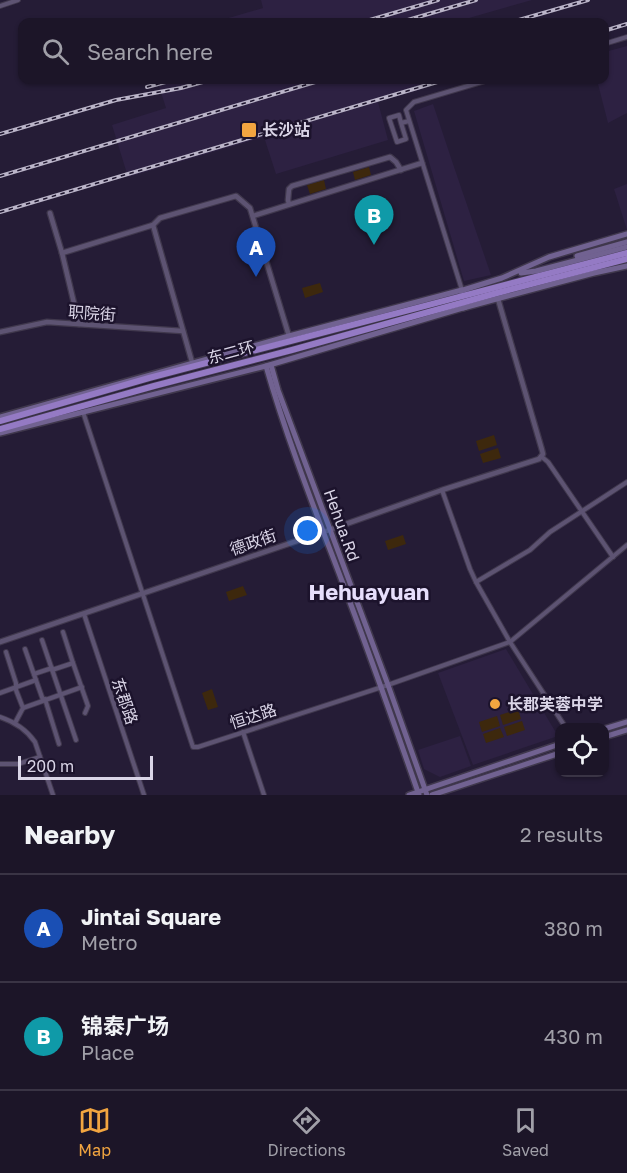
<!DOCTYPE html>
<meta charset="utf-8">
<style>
body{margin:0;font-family:"Golos Text","Noto Sans SC",sans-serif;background:#292234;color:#f1f3f6}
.controls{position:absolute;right:18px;bottom:18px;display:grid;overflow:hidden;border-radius:12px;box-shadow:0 2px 4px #0004}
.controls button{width:54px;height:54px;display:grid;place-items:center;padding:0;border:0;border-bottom:2px solid #3a3445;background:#1c1528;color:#f1f3f6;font:30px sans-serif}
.scale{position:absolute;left:18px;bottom:15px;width:135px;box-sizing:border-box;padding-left:6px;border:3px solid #dad5e7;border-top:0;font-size:16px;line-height:21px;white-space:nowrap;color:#dad5e7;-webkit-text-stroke:4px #1c132c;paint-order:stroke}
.you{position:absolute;left:308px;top:531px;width:21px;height:21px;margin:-15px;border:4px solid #fff;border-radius:50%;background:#1a73e8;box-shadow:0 0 0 9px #1a73e833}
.badge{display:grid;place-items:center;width:39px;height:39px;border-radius:50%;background:#f2a540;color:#fff;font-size:20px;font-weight:700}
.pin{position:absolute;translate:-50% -50px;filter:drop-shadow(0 2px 3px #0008)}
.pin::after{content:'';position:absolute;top:32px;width:21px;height:18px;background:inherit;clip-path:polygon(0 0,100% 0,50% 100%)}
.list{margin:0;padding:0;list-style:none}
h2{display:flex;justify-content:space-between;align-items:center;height:78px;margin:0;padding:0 24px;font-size:26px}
h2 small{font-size:20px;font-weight:400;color:#a09fa8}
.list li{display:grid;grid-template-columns:39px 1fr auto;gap:18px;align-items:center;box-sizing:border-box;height:108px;padding:0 24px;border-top:2px solid #3a3445}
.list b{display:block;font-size:22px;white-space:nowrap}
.list p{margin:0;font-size:20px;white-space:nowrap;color:#a09fa8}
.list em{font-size:20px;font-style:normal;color:#a09fa8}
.icon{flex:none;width:33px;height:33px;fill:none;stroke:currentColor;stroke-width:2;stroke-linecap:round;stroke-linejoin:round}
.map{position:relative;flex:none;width:627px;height:795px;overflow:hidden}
.search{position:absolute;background:#1c1528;box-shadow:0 2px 4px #0004;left:18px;right:18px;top:18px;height:66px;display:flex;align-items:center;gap:15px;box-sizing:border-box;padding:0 21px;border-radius:12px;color:#a09fa8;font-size:22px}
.sheet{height:294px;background:#1c1528}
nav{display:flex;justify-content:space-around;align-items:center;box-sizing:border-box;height:84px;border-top:2px solid #3a3445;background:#1c1528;font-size:16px;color:#a09fa8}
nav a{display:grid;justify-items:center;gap:3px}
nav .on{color:#f2a540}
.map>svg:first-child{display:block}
.built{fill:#2d2142}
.green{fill:#3d280d}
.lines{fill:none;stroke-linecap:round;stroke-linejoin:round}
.minor-casing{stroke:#40384d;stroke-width:6}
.tertiary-casing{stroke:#40384d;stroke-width:7}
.secondary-casing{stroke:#40384d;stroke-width:8}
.trunk-casing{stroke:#40384d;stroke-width:8}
.minor{stroke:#5d5372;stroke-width:4}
.tertiary{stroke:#5d5372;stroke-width:4.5}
.secondary{stroke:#716291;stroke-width:5}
.trunk{stroke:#947ac4;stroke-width:6}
.rail-casing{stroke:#bab4c8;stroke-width:4}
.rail{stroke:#1c132c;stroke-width:1.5;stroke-dasharray:4.5;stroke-linecap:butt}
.poi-dot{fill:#f2a540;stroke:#1c132c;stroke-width:2}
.labels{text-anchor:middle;stroke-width:5;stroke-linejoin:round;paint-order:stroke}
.poi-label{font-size:16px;font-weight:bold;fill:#dad5e7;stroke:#1c132c;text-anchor:start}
.street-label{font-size:16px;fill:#dad5e7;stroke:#1c132c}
.district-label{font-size:22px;font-weight:bold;fill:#e6defb;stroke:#1c132c}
</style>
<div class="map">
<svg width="627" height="795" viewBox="0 0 627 795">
<rect width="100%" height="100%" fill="#251c36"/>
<!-- built -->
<g class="built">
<polygon points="261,0 532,0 455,22 215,22 263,8"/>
<polygon points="627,46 627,113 608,123 597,80 604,80 605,52"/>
<polygon points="157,80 422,80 425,88 378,102 388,140 276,174 264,137 128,177 112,125 166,108"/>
<polygon points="433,104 453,164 491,275 464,281 414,111"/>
<polygon points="627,184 627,230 614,189"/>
<polygon points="506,649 558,736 473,765 438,673"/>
<polygon points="460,736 471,766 440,777 424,769 418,750"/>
</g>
<!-- green -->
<g class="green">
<polygon points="369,167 371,175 355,180 353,172"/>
<polygon points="324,180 326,189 310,194 307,185"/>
<polygon points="320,283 323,292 305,298 302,288"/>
<polygon points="494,435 497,445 479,451 476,441"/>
<polygon points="498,448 501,458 483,463 480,454"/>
<polygon points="403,535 406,544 388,550 385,541"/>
<polygon points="243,586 247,595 229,601 226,592"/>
<polygon points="212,689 218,707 208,710 202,693"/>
<polygon points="518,709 521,719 503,725 500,715"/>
<polygon points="497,716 500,726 482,732 479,722"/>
<polygon points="522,721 525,730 507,736 504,727"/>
<polygon points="500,728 504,737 486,743 483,734"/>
</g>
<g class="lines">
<!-- minor casing -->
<g class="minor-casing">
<g id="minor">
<polyline points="0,6 18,0"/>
<polyline points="604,44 627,37"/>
<polyline points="401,123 406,139 397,142 389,118 399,115 401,123 409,121"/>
<polyline points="462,290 406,110 414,102 488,80"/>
<polyline points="83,412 193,747 198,747 382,687 510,642 627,545"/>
<polyline points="542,457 548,462 613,557"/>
<polyline points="442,490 470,569 476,582 510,642 566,728"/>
<polyline points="476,582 530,550 550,532 627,482"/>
<polyline points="84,614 144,795"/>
<polyline points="63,632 73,663"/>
<polyline points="42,640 76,740"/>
<polyline points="25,649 43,700"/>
<polyline points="6,652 16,683 16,690 23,708 15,723"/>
<polyline points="52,670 73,663 88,706 85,713"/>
<polyline points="34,674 52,668"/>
<polyline points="0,693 36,680"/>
<polyline points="45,699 59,744"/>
<polyline points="23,708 82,687"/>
<path d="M0,717C15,722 26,729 35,742L53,795"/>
<polyline points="243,732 264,795"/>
<polyline points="0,764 18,764 40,757"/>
</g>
</g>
<!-- tertiary casing -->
<g class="tertiary-casing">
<g id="tertiary">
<polyline points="289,204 288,200 289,189 292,186 390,157 396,162 401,170"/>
<polyline points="50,213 62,253 79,324"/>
<polyline points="253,216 422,163"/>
<polyline points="153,225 192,362"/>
<polyline points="62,253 153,225 160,218 236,196 250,208 289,336"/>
<polyline points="0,332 47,322 183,331"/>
<polyline points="0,642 329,530 442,490 539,459 543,454 542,450 498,299"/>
</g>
</g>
<!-- secondary casing -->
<g class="secondary-casing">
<g id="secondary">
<polyline points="577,256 627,242"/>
<polyline points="521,273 536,271 627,247"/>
<polyline points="460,291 502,278 549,257 627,234"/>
<polyline points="463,308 594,273 627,266"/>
<polyline points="271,365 278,390 388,685 427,795"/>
<path d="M266,366C287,439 315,510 342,581C369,652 394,723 419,795"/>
<polyline points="0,417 289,336 462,290"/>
<polyline points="0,433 266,366 466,307"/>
<polyline points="604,729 627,722"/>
<polyline points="604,737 627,730"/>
<polyline points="409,795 560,744"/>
<polyline points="432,795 560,753"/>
</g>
</g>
<!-- trunk casing -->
<g class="trunk-casing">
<g id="trunk">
<polyline points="0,421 149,378 627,253"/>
<polyline points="0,429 154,386 292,350 497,293 627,259"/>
</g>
</g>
<!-- minor -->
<use href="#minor" class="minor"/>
<!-- tertiary -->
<use href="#tertiary" class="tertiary"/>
<!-- secondary -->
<use href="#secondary" class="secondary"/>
<!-- trunk -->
<use href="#trunk" class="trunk"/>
<!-- rail casing -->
<g class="rail-casing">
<g id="rail">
<polyline points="363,22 438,0"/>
<polyline points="401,22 476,0"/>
<polyline points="512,22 588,0"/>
<polyline points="604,31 627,24"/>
<polyline points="147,87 173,80"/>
<polyline points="0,134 116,100 181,88 210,80"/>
<polyline points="0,176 322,80"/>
<polyline points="0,212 444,80"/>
</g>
</g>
<!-- rail -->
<use href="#rail" class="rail"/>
</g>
<!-- markers -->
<g class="poi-dot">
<rect x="241" y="122" width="16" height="16" rx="3"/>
<circle cx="495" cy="704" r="6"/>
</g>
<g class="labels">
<!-- poi labels -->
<g class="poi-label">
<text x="262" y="136">长沙站</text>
<text x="507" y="710">长郡芙蓉中学</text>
</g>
<!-- street labels -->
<g class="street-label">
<text transform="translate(92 313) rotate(4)" y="6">职院街</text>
<text transform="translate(231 352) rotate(-15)" y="6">东二环</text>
<text transform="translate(342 525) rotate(70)" y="6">Hehua.Rd</text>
<text transform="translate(253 542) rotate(-19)" y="6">德政街</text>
<text transform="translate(125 701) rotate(71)" y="6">东郡路</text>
<text transform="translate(253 716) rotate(-18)" y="6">恒达路</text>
</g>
<!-- district labels -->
<g class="district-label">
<text x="369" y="600">Hehuayuan</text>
</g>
</g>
</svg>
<div class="controls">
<button><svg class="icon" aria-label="locate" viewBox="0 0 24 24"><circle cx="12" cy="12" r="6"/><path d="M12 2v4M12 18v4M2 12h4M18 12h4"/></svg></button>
</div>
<div class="scale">200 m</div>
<div class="you"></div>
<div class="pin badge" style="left:256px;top:277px;background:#1a4fb4">A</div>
<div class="pin badge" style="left:374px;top:245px;background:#0f9aa8">B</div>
<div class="search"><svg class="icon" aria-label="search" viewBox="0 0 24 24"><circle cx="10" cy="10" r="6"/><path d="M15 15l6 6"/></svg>Search here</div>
</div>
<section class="sheet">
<h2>Nearby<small>2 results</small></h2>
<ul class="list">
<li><span class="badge" style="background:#1a4fb4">A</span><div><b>Jintai Square</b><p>Metro</p></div><em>380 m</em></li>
<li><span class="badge" style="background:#0f9aa8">B</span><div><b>锦泰广场</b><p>Place</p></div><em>430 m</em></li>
</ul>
</section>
<nav>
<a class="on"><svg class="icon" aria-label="map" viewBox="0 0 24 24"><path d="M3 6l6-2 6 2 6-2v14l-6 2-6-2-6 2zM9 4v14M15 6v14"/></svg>Map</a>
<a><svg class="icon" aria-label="directions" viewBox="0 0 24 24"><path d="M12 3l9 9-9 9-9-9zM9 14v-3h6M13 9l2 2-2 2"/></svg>Directions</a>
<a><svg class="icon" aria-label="saved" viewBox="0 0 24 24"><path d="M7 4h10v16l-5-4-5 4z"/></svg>Saved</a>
</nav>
